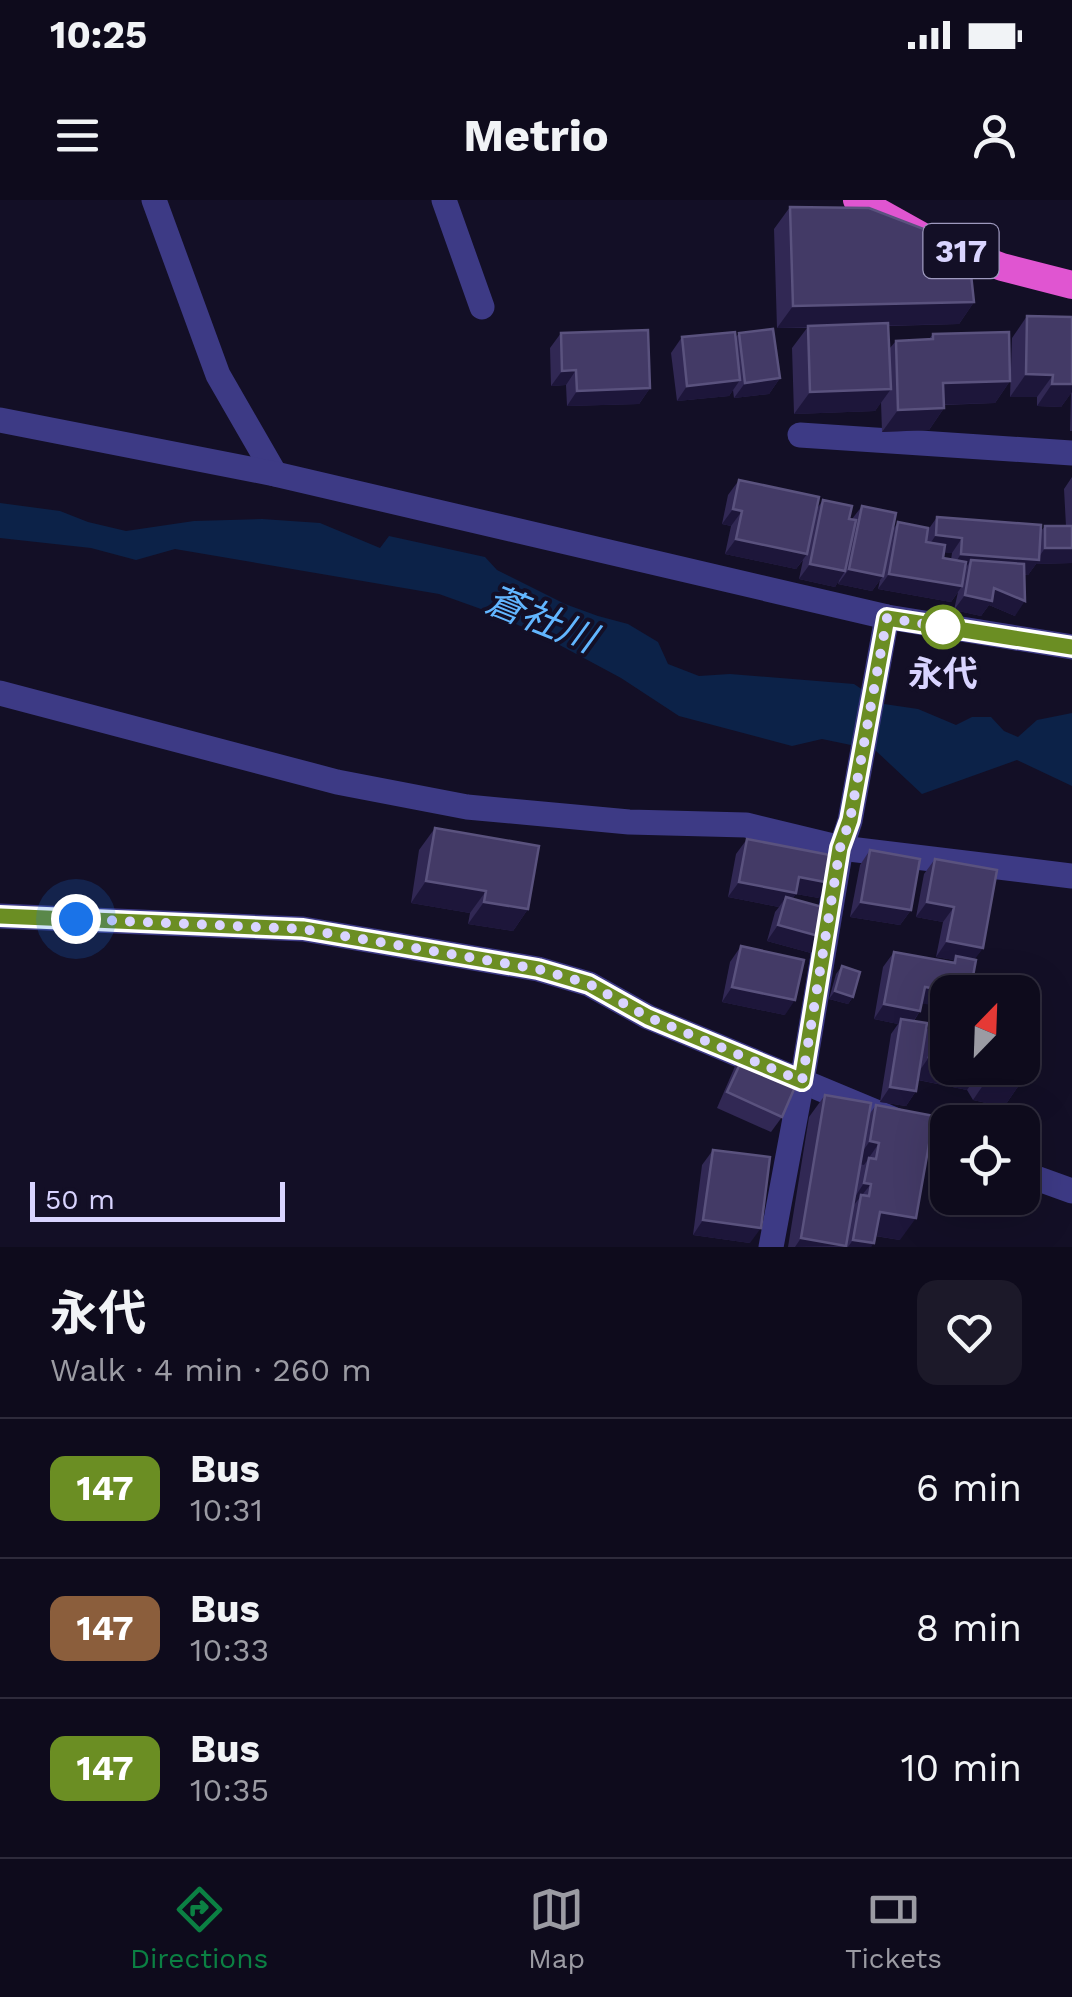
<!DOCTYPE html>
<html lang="en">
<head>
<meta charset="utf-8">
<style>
  :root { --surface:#0e0b1c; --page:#1c1929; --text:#f1f3f6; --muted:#9b9ba3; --line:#2e2b3b; --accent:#0b8043 }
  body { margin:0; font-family:"Work Sans","Noto Sans JP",sans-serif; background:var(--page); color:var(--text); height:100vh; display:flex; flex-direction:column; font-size:38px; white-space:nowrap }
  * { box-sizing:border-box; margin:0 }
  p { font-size:32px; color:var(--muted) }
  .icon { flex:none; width:55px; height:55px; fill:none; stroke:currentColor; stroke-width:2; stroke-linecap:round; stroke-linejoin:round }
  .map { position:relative; height:1047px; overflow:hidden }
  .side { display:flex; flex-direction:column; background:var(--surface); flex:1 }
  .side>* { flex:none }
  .badge { padding:0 20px; border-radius:15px; font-size:35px; line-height:65px }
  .needle { width:65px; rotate:23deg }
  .fabs { position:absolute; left:930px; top:775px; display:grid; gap:20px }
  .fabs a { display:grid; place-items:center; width:110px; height:110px; border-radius:20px; background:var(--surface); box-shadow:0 10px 40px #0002,0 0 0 2px var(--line); font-size:50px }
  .scale { position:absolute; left:30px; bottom:25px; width:255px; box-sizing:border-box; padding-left:10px; border:5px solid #d9d4ff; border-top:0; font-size:28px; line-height:35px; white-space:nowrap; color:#d9d4ff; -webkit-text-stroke:8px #130f26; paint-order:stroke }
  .you { position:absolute; width:50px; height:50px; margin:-25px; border:8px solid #fff; border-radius:50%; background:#1a73e8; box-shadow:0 0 0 15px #1a73e833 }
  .map>.badge { position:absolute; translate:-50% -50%; box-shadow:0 0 0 5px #fff }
  .round { display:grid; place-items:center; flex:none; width:105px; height:105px; border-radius:20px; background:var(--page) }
  .head { display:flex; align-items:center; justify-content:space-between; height:170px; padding:0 50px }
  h1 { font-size:48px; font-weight:700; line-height:75px }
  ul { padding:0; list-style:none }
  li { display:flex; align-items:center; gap:30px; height:140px; padding:0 50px; border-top:2px solid var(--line) }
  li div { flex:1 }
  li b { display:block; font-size:38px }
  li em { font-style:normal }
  li .badge { min-width:110px; font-weight:700; text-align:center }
  .status { display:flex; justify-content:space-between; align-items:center; height:70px; padding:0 50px; background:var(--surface); direction:ltr }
  .status svg { height:28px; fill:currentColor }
  header { display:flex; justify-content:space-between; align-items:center; height:130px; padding:0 50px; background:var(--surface); font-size:45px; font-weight:700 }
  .menu { display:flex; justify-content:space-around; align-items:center; height:140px; border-top:2px solid var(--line); background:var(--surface); font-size:28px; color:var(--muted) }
  .menu a { display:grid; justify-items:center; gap:5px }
  .menu .selected { color:var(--accent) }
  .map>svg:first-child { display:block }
  .water { fill:#0c2248 }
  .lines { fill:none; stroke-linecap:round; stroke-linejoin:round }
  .minor { stroke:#3d3a85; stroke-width:25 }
  .trunk { stroke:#e055d1; stroke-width:28 }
  .wall { fill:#312854; fill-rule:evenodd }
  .shaded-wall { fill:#1d163a }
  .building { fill:#433a66; stroke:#5a527e; stroke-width:2.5 }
  .line-casing { stroke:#fff; stroke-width:22 }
  .line { stroke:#6b8e23; stroke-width:15 }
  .walk { stroke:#d9d4ff; stroke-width:10; stroke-dasharray:0 18 }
  .stop-dot { fill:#fff; stroke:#6b8e23; stroke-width:5 }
  .labels { text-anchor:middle; stroke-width:8; stroke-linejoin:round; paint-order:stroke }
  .shield { fill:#130f26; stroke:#9e99be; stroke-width:2.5 }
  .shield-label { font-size:32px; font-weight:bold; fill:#d9d4ff }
  .stop-label { font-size:35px; font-weight:bold; fill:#d9d4ff; stroke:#130f26 }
  .water-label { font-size:38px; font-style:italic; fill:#62b6ff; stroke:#130f26 }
</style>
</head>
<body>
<div class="status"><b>10:25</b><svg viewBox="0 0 49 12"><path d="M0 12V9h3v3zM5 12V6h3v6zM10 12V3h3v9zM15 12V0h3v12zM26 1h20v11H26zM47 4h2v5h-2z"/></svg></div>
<header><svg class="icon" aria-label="menu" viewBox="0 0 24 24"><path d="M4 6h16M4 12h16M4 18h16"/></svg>Metrio<svg class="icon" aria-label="person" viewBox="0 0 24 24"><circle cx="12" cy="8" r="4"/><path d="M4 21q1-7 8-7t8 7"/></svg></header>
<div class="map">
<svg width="1072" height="1047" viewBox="0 0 1072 1047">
  <rect width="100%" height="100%" fill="#130f26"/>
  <polygon class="water" points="0,303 60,311 88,322 126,331 194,321 262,319 320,323 380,348 389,336 485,357 497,370 565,404 598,416 628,424 658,442 668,464 699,476 730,474 854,484 884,504 918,509 956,525 972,517 991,517 1004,531 1018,537 1037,520 1072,513 1072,586 1017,560 922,594 875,550 822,539 792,546 679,516 621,478 554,442 495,414 439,394 175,349 136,360 91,348 0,338"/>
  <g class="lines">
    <g class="minor">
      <polyline points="154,0 218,175 275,274"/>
      <polyline points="444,0 482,107"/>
      <polyline points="0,220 275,274 887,417 1072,447"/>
      <polyline points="800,235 1072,253"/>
      <polyline points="0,493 337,582 467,607 629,622 746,625 841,648 1072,676"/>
      <polyline points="0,716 303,729 538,769 589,784 648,817 948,942"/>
      <polyline points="1022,973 1072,991"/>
      <polyline points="771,1047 802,881 841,648 850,621 887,417"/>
    </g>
    <polyline class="trunk" points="857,0 925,38 1002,67 1072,85"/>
  </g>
  <g class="wall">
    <polygon points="790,7 956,66 974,102 959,124 889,126 889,149 896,141 929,139 933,134 1010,181 995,203 944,205 944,208 929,230 882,232 881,202 875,211 794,214 792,148 807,128 777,128 774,29"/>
    <polygon points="1027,116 1072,117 1072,231 1070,231 1071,193 1061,207 1037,206 1037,197 1010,197 1012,138"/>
    <polygon points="561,133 650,188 639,204 567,206 566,185 551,186 550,148"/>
    <polygon points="739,133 780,178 769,194 734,198 733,190 729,196 677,201 671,153 682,137 735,138"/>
    <path d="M1072 277V363L1036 364 1028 375H1024L1015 416 989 405 981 416 954 410 958 392 951 402 878 389 880 380 872 391 838 384 839 380 835 387 799 379 803 360 796 369 725 354 731 326 722 324 728 295 739 280 816 310 823 300 849 319H852L862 306 892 331 898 322 928 330 937 317 1041 331 1045 326H1066L1064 289ZM944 352 952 353 951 360 943 358Z"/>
    <polygon points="435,628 528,709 513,731 468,724 470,713 411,703 419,650"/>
    <polygon points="747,639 819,698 796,694 792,699 811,753 767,741 775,712 779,707 728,697 736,654"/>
    <polygon points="870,650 911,710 900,725 850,717 860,665"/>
    <polygon points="935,659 997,670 983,748 974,759 976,760 970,792 948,792 948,808 922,803 920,811 914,821 927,823 926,831 937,815 948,817 948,868 1022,868 1022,792 998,792 1001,787 1037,795 1019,885 1004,907 973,900 967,890 918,880 916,891 906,906 880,902 891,834 898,824 874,819 883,767 894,752 952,762 954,760 936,757 943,722 916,717 924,674"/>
    <polygon points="741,746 785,815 722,802 730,762"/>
    <polygon points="842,766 853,797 848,804 829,799 836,774"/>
    <polygon points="747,849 782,917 771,932 717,908 736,864"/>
    <polygon points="825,895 868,916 876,905 900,1040 875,1036 871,1047 788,1047 809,917"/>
    <polygon points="713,950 750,1043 693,1035 702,965"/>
  </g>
  <g class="shaded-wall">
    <polygon points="974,102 959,124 777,128 793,106"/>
    <polygon points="576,170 566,185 551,186 562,171"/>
    <polygon points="1026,174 1053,175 1037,197 1010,197"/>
    <polygon points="780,178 769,194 734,198 745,183"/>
    <polygon points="1072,178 1072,192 1061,207 1037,206 1052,184"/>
    <polygon points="740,180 729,196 677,201 687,186"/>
    <polygon points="1010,181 995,203 928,205 943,183"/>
    <polygon points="650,188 639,204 567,206 577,191"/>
    <polygon points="891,189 875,211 794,214 810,192"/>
    <polygon points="944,208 929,230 882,232 898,210"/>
    <polygon points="733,309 742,311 731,326 722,324"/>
    <polygon points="936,335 962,338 952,353 925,351"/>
    <polygon points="736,339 807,354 796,369 725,354"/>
    <polygon points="1045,348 1072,348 1072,363 1036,364 1028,375 970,370 971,360 964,370 951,369 961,354 1037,360"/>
    <polygon points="810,364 845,371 835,387 799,379"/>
    <polygon points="849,369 883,376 872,391 838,384"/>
    <polygon points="889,374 962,386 951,402 878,389"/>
    <polygon points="994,388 1025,401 1015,416 989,405 981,416 954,410 965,395"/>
    <polygon points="799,677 830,683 819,698 796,694 785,708 786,697 779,707 728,697 739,682"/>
    <polygon points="426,681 486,691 470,713 411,703"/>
    <polygon points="484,702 528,709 513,731 468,724"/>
    <polygon points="861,702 911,710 900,725 850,717"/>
    <polygon points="927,702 954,707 943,722 916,717"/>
    <polygon points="778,725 822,737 811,753 767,741"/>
    <polygon points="947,741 983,748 972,763 956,756 954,760 936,757"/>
    <polygon points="732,787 795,800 785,815 722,802"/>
    <polygon points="925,787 956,792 948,792 948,808 914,802"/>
    <polygon points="835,791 853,797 848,804 829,799"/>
    <polygon points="884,804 920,811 910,826 901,819 898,824 874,819"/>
    <polygon points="929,857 948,861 948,868 982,868 967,890 914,879"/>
    <polygon points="988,878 1019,885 1004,907 973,900"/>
    <polygon points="890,887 916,891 906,906 880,902"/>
    <polygon points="870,941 879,943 864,965 854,963"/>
    <polygon points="864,983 871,984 853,1006 849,1006"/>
    <polygon points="880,1012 916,1018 900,1040 864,1034"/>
    <polygon points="703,1020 761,1028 750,1043 693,1035"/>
    <polygon points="801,1038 846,1046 795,1047"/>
    <polygon points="853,1040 874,1043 871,1047 848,1047"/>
  </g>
  <g class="building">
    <polygon points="790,7 869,8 955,41 956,66 970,65 974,102 793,106"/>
    <polygon points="1027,116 1072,117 1072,184 1052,184 1053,175 1026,174"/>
    <polygon points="888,123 891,189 810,192 808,126"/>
    <polygon points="773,129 780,178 745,183 739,133"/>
    <polygon points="648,130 650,188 577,191 576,170 562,171 561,133"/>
    <polygon points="735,132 740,180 687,186 682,137"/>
    <polygon points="1009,132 1010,181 943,183 944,208 898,210 896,141 933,139 933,134"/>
    <polygon points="739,280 819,297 807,354 736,339 742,311 733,309"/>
    <polygon points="823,300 852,306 849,319 856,320 845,371 810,364"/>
    <polygon points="862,306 896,313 883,376 849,369"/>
    <polygon points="937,317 1041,325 1039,360 961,354 962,338 936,335"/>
    <polygon points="898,322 928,328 926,342 945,345 943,358 966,362 962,386 889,374"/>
    <rect x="1045" y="326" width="27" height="22"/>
    <polygon points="971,360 1024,364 1025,401 994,388 992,401 965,395"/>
    <polygon points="435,628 539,646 528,709 484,702 486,691 426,681"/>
    <polygon points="747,639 835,656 830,683 799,677 796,693 739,682"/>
    <polygon points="870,650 920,659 911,710 861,702"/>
    <polygon points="935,659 997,670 983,748 947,741 954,707 927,702"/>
    <polygon points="786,697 830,709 822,737 778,725"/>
    <polygon points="741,746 804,760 795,800 732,787"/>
    <polygon points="894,752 955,763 956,756 976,760 970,792 956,792 925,787 920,811 884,804"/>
    <polygon points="842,766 860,772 853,797 835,791"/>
    <polygon points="1001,787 1037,795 1019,885 988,878 981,868 1022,868 1022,792 1000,792"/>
    <polygon points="937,815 948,817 948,861 929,857"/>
    <polygon points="901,819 927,823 916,891 890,887"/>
    <polygon points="747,849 801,873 782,917 727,892"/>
    <polygon points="825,895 871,903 846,1046 801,1038"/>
    <polygon points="876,905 934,916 916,1018 880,1012 874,1043 853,1040 861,995 869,996 871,984 864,983 869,958 876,959 879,943 870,941"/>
    <polygon points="713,950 770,957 761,1028 703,1020"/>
  </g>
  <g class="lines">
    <g class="line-casing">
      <polyline id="line" points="0,716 303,729 538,769 589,784 648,817 802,881 840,648 850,620 887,418 1072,447"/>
    </g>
    <use href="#line" class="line"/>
    <polyline class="walk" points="76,719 303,729 538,769 589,784 648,817 802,881 840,648 850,620 887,418 961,430 943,427"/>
  </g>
  <circle class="stop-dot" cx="943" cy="427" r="20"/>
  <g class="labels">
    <rect class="shield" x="923.5" y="24" width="75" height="54" rx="8"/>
    <g class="shield-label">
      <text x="961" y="62">317</text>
    </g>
    <g class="stop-label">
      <text x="943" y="486">永代</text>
    </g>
    <g class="water-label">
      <text transform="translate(541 419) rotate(22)" y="13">蒼社川</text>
    </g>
  </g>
</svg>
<div class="fabs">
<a><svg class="needle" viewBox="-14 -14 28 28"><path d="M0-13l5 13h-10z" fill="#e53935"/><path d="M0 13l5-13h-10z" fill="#9b9ba3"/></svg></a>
<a><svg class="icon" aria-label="locate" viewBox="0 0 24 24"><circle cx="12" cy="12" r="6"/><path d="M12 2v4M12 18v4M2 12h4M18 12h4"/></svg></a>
</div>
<div class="scale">50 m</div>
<div class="you" style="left:76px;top:719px"></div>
</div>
<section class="side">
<div class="head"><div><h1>永代</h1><p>Walk · 4 min · 260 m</p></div><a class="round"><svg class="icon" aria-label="heart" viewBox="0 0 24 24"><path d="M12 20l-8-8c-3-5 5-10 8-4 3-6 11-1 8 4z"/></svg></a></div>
<ul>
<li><span class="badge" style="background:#6b8e23;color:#fff">147</span><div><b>Bus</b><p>10:31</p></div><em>6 min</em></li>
<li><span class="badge" style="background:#8b5e3c;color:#fff">147</span><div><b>Bus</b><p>10:33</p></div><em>8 min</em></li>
<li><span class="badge" style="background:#6b8e23;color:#fff">147</span><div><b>Bus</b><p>10:35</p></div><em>10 min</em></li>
</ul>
</section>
<nav class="menu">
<a class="selected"><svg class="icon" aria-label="directions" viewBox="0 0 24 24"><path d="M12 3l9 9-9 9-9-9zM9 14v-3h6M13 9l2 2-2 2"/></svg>Directions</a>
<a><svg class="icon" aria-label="map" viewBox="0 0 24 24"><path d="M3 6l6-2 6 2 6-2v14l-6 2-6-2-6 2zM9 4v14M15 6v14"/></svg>Map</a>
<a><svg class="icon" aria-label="tickets" viewBox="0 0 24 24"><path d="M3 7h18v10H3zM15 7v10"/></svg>Tickets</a>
</nav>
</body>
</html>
